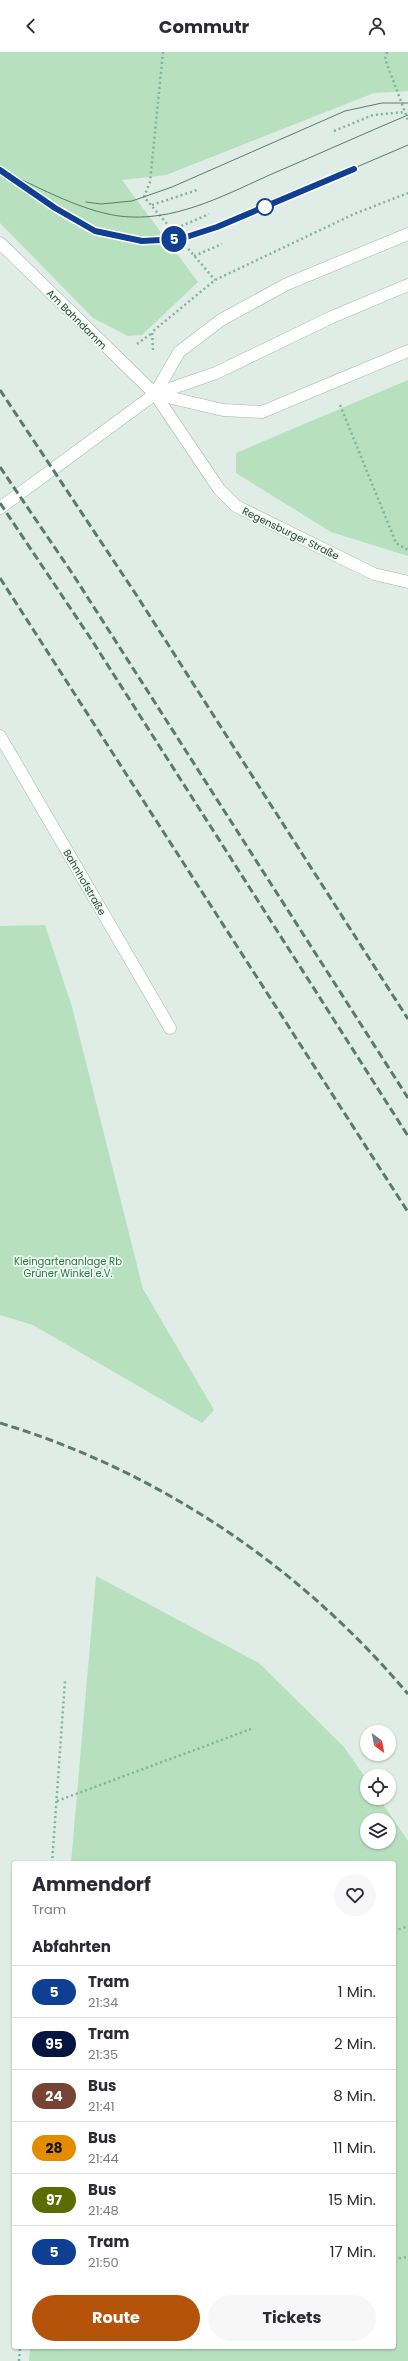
<!DOCTYPE html>
<html lang="de">
<head>
<meta charset="utf-8">
<style>
  :root { --surface:#fff; --page:#f7f7f7; --text:#2b2b33; --muted:#7c7c81; --line:#e1e1e2; --accent:#b45309 }
  body { margin:0; font-family:Poppins,sans-serif; background:var(--page); color:var(--text); height:100vh; display:flex; flex-direction:column; font-size:15px; white-space:nowrap }
  * { box-sizing:border-box; margin:0 }
  p { font-size:13px; color:var(--muted) }
  .icon { flex:none; width:22px; height:22px; fill:none; stroke:currentColor; stroke-width:2; stroke-linecap:round; stroke-linejoin:round }
  .map { position:relative; flex:1; overflow:hidden }
  .panel { position:absolute; left:12px; top:1809px; width:384px; height:488px; display:flex; flex-direction:column; background:var(--surface); border-radius:4px; box-shadow:0 1px 3px #0004 }
  .panel>* { flex:none }
  .badge { padding:0 8px; border-radius:13px; font-size:14px; line-height:26px }
  .needle { width:26px; rotate:148deg }
  .buttons { position:absolute; left:360px; top:1673px; display:grid; gap:8px }
  .buttons a { display:grid; place-items:center; width:36px; height:36px; border-radius:50%; background:var(--surface); box-shadow:0 1px 3px #0004; font-size:20px }
  .map>.badge { position:absolute; translate:-50% -50%; box-shadow:0 0 0 2px #fff }
  h2 { padding:0 20px; font-size:15px; line-height:36px }
  .round { display:grid; place-items:center; flex:none; width:42px; height:42px; border-radius:21px; background:var(--page) }
  .head { display:flex; align-items:center; justify-content:space-between; height:68px; padding:0 20px }
  h1 { font-size:19px; font-weight:700; line-height:30px }
  .action { display:flex; gap:8px; margin-top:auto; padding:8px 20px }
  .action a { flex:1; height:46px; border-radius:24px; background:var(--accent); color:#fff; font-size:16px; font-weight:700; line-height:46px; text-align:center }
  .action a+a { background:var(--page); color:var(--text) }
  ul { padding:0; list-style:none }
  li { display:flex; align-items:center; gap:12px; height:52px; padding:0 20px; border-top:1px solid var(--line) }
  li div { flex:1 }
  li b { display:block; font-size:15px }
  li em { font-style:normal }
  li .badge { min-width:44px; font-weight:700; text-align:center }
  header { display:flex; justify-content:space-between; align-items:center; height:52px; padding:0 20px; background:var(--surface); font-size:18px; font-weight:700 }
  .map>svg:first-child { display:block }
  .green { fill:#b7e0be; fill-rule:evenodd }
  .lines { fill:none; stroke-linecap:round; stroke-linejoin:round }
  .lane-casing { stroke:#a2b5ad; stroke-width:13 }
  .street-casing { stroke:#a2b5ad; stroke-width:13 }
  .secondary-casing { stroke:#9dbaad; stroke-width:13 }
  .path { stroke:#7db49e; stroke-width:2.5; stroke-dasharray:2 3; stroke-linecap:butt }
  .lane { stroke:#fff; stroke-width:12 }
  .street { stroke:#fff; stroke-width:12 }
  .secondary { stroke:#fff; stroke-width:12 }
  .tram { stroke:#597b6f; stroke-width:1 }
  .rail { stroke:#597b6f; stroke-width:3; stroke-dasharray:8 4; stroke-linecap:butt }
  .line-casing { stroke:#fff; stroke-width:9 }
  .line { stroke:#0f3f93; stroke-width:6 }
  .stop-dot { fill:#fff; stroke:#0f3f93; stroke-width:2 }
  .labels { text-anchor:middle; stroke-width:3.5; stroke-linejoin:round; paint-order:stroke }
  .street-label { font-size:10px; fill:#1f3f34; stroke:#f1f9f4 }
  .park-label { font-size:10px; fill:#257a3e; stroke:#f1f9f4 }
</style>
</head>
<body>
<header><svg class="icon" aria-label="back" viewBox="0 0 24 24"><path d="M15 5l-7 7 7 7"/></svg>Commutr<svg class="icon" aria-label="person" viewBox="0 0 24 24"><circle cx="12" cy="8" r="4"/><path d="M4 21q1-7 8-7t8 7"/></svg></header>
<div class="map">
<svg width="408" height="2309" viewBox="0 0 408 2309">
  <rect width="100%" height="100%" fill="#e0ede6"/>
  <g class="green">
    <polygon points="0,0 408,0 408,39 374,41 166,123 122,128 198,230 142,283 128,284 93,266 0,171"/>
    <polygon points="408,328 408,504 331,480 236,421 236,401"/>
    <polygon points="45,873 72,955 143,1237 214,1358 202,1371 33,1273 0,1263 0,874"/>
    <path d="M96 1524 259 1611 344 1695 367 1728V1746H379L408 1789V2309H29L30 2295H394V1811H71ZM367 1768H389V1790H367Z"/>
  </g>
  <g class="lines">
    <g class="lane-casing">
      <polyline id="lane" points="155,342 223,358 262,360 408,299"/>
    </g>
    <g class="street-casing">
      <g id="street">
        <polyline points="0,191 155,342 219,437 236,454 374,522 408,530"/>
        <polyline points="0,684 170,976"/>
      </g>
    </g>
    <g class="secondary-casing">
      <g id="secondary">
        <polyline points="155,342 179,300 221,268 287,232 408,182"/>
        <polyline points="0,456 155,342 216,321 332,265 408,233"/>
      </g>
    </g>
    <g class="path">
      <polyline points="163,0 150,130 144,145 215,228"/>
      <polyline points="387,0 385,7 408,68"/>
      <polyline points="334,79 373,63 405,60"/>
      <polyline points="152,153 197,138"/>
      <polyline points="172,178 209,162"/>
      <polyline points="194,204 222,192"/>
      <polyline points="137,292 152,281"/>
      <polyline points="153,298 152,280 215,228 354,162 408,141"/>
      <polyline points="340,353 396,491 408,498"/>
      <polyline points="57,1749 251,1677"/>
      <polyline points="52,1811 65,1629"/>
      <polyline points="394,1879 408,1874"/>
      <polyline points="394,2207 408,2205"/>
      <polyline points="19,2309 20,2295"/>
    </g>
    <use href="#lane" class="lane"/>
    <use href="#street" class="street"/>
    <use href="#secondary" class="secondary"/>
    <g class="tram">
      <polyline points="0,118 55,156 95,179 142,189 180,187 217,175 408,93"/>
      <path d="M22 128C54 143 95 164 131 165 182 167 229 141 274 121 319 102 363 82 408 63"/>
      <polyline points="86,150 101,152 132,149 172,135 345,59 382,51 408,51"/>
    </g>
    <g class="rail">
      <polyline points="0,338 137,544 408,967"/>
      <polyline points="0,415 72,521 408,1046"/>
      <polyline points="0,451 91,587 408,1084"/>
      <polyline points="0,526 408,1160"/>
      <path d="M0 1371C159 1419 301 1515 408 1642"/>
    </g>
  </g>
  <g class="lines">
    <g class="line-casing">
      <polyline id="line" points="0,118 55,156 95,179 142,189 180,187 217,175 354,117"/>
    </g>
    <use href="#line" class="line"/>
  </g>
  <circle class="stop-dot" cx="265" cy="155" r="8"/>
  <g class="labels">
    <g class="street-label">
      <text transform="translate(77 267) rotate(45)" y="4">Am Bahndamm</text>
      <text transform="translate(291 481) rotate(26)" y="4">Regensburger Straße</text>
      <text transform="translate(85 830) rotate(60)" y="4">Bahnhofstraße</text>
    </g>
    <g class="park-label">
      <text x="68" y="1213">Kleingartenanlage Rb<tspan x="68" dy="12">Grüner Winkel e.V.</tspan></text>
    </g>
  </g>
</svg>
<div class="buttons">
<a><svg class="needle" viewBox="-14 -14 28 28"><path d="M0-13l5 13h-10z" fill="#e53935"/><path d="M0 13l5-13h-10z" fill="#7c7c81"/></svg></a>
<a><svg class="icon" aria-label="locate" viewBox="0 0 24 24"><circle cx="12" cy="12" r="6"/><path d="M12 2v4M12 18v4M2 12h4M18 12h4"/></svg></a>
<a><svg class="icon" aria-label="layers" viewBox="0 0 24 24"><path d="M12 4l9 5-9 5-9-5zM3 14l9 5 9-5"/></svg></a>
</div>
<b class="badge" style="left:174px;top:187px;background:#0f3f93;color:#fff">5</b>
<section class="panel">
<div class="head"><div><h1>Ammendorf</h1><p>Tram</p></div><a class="round"><svg class="icon" aria-label="heart" viewBox="0 0 24 24"><path d="M12 20l-8-8c-3-5 5-10 8-4 3-6 11-1 8 4z"/></svg></a></div>
<h2>Abfahrten</h2>
<ul>
<li><span class="badge" style="background:#0f3f93;color:#fff">5</span><div><b>Tram</b><p>21:34</p></div><em>1 Min.</em></li>
<li><span class="badge" style="background:#051541;color:#fff">95</span><div><b>Tram</b><p>21:35</p></div><em>2 Min.</em></li>
<li><span class="badge" style="background:#774332;color:#fff">24</span><div><b>Bus</b><p>21:41</p></div><em>8 Min.</em></li>
<li><span class="badge" style="background:#e28d00;color:#111">28</span><div><b>Bus</b><p>21:44</p></div><em>11 Min.</em></li>
<li><span class="badge" style="background:#5a6c02;color:#fff">97</span><div><b>Bus</b><p>21:48</p></div><em>15 Min.</em></li>
<li><span class="badge" style="background:#0f3f93;color:#fff">5</span><div><b>Tram</b><p>21:50</p></div><em>17 Min.</em></li>
</ul>
<div class="action"><a>Route</a><a>Tickets</a></div>
</section>
</div>
</body>
</html>
